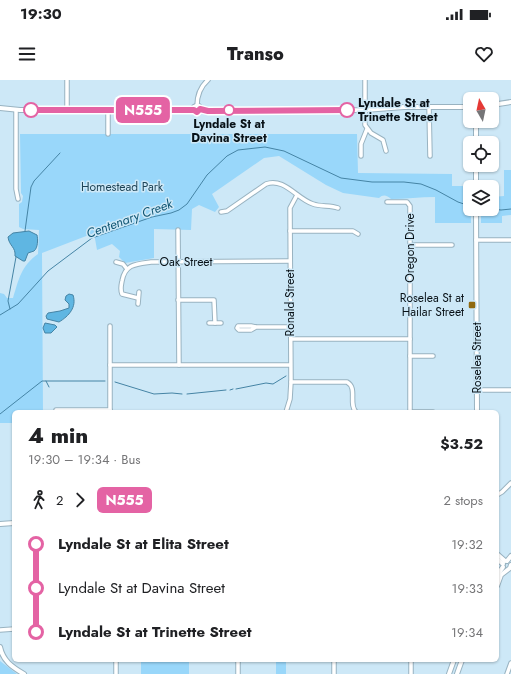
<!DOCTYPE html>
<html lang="en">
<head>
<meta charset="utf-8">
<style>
  :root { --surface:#fff; --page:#f2f2f2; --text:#202124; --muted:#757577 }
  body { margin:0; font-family:Jost,sans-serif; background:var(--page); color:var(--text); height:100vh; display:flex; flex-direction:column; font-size:15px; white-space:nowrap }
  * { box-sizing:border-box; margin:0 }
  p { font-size:13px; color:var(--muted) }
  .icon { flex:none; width:22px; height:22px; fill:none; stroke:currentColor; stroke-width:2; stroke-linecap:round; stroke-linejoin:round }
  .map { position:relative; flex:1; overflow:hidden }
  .drawer { position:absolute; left:12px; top:330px; width:487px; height:252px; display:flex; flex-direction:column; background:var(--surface); border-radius:6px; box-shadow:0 1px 3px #0004 }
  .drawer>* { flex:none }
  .badge { padding:0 8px; border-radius:6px; font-size:14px; line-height:26px }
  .needle { width:26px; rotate:351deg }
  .buttons { position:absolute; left:463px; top:12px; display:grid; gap:8px }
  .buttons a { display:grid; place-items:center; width:36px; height:36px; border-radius:6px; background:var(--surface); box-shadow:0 1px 3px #0004; font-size:20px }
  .map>.badge { position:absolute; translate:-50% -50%; box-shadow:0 0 0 2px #fff }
  .legs { display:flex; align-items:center; gap:6px; height:44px; padding:0 16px; font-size:13px }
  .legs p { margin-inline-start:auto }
  .summary { display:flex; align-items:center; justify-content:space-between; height:68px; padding:0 16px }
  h1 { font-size:22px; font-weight:800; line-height:30px }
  ul { padding:0 16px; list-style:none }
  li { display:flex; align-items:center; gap:14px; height:44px; font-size:15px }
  li i { display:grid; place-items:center; width:6px; height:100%; margin:0 5px; background:currentColor }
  li i::after { content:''; width:10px; height:10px; margin:-5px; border:3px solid; border-radius:50%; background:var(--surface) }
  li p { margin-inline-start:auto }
  li:first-child i { background:linear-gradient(#0000 50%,currentColor 0) }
  li:last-child i { background:linear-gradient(currentColor 50%,#0000 0) }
  .status { display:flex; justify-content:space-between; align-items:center; height:28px; padding:0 20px; background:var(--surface); direction:ltr }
  .status svg { height:11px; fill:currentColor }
  header { display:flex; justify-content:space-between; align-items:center; height:52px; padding:0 16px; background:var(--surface); font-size:18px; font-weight:800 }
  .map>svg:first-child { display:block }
  .green { fill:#99d7fa }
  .water { fill:#5fb6e2; stroke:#4584a5 }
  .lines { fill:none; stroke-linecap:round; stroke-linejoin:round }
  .stream { stroke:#4584a5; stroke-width:1 }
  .minor-casing { stroke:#99b3c1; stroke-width:5.5 }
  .tertiary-casing { stroke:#99b3c1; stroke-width:6 }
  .minor { stroke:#fff; stroke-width:3.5 }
  .tertiary { stroke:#fff; stroke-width:4 }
  .line-1-casing { stroke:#fff; stroke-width:9 }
  .line-1 { stroke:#e463a4; stroke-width:6 }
  .stop-1-dot { fill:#fff; stroke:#e463a4; stroke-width:2 }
  .poi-dot { fill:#90690f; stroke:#cde8f7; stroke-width:1.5 }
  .labels { text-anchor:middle; stroke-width:3; stroke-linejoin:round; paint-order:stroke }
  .stop-label { font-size:12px; font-weight:bold; fill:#081117; stroke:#cde8f7; text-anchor:start }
  .park-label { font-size:12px; fill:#1e4457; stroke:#cde8f7 }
  .street-label { font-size:12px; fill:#081117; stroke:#cde8f7 }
  .poi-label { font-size:12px; fill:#081117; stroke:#cde8f7; text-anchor:end }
  .water-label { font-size:13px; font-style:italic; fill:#0f5573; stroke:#cde8f7 }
</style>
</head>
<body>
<div class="status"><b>19:30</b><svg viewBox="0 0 49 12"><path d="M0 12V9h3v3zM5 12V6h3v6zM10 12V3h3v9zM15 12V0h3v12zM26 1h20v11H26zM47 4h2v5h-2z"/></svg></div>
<header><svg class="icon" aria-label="menu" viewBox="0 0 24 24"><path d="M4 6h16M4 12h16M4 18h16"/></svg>Transo<svg class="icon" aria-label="heart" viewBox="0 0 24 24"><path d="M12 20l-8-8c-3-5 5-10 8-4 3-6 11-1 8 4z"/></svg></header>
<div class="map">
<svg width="511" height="594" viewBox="0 0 511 594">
  <rect width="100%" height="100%" fill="#cde8f7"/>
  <g class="green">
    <path d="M20 54H357L358 93 452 94V106H471V107H470L471 143H435V117C420 117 406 119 391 119 387 115 383 114 379 118L343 113 326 105 279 76 264 78 212 114 219 127 215 132 199 125 192 129 191 150 154 149V178L125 183 119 177 120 171 112 164 97 170 94 153 42 173 43 332H14V343H0V213L4 214 7 218H13C19 199 21 186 38 174L39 150 23 149 19 147V124L22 122 23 116 21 113Z"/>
    <polygon points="504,90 511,90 511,135 502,136 502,143 481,143 481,129 492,129 492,117 504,116"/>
    <rect x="141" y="580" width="48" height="14"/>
    <rect x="276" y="580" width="10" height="14"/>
    <polygon points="0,581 17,594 0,594"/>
  </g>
  <g class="water">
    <path d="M29 151 37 155C38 159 38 168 34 171 32 172 30 172 28 173L25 181H23L15 176C16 167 9 166 8 157L13 153Z"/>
    <path d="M69 214 73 215C77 227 69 236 59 242L47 239 46 236 48 233 60 231 69 228V224L65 220 66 216Z"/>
    <polygon points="45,243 55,245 57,247 51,253 45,253 43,248"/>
  </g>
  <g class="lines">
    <g class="stream">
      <polyline points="492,129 501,130 511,129"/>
      <polyline points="25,151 31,107 34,101 60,73"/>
      <polyline points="10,229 8,221 16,177"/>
      <polyline points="0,235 18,224 48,191 92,158 152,137 171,133 179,130 187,124 207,95 227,76 238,70 265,67 284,71 341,98 372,102 404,102 421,104 436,110 458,122 470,126"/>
      <polyline points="46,301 49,307"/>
      <polyline points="115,302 154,314 172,313 182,314"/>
      <polyline points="236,309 266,303 273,304 286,296"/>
      <polyline points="230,310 233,309"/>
      <polyline points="187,314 226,310"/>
      <polyline points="0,334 42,301 105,301"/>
    </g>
    <g class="minor-casing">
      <g id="minor">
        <polyline points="365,0 365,45 371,53 383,60 386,71"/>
        <path d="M197 26C197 15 200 7 208 0"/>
        <polyline points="429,27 430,76"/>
        <polyline points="16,30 16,109 18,119"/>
        <polyline points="67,30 67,0"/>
        <polyline points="108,30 108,54"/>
        <polyline points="361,76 361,64 367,49"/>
        <polyline points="387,122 407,122 410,126 410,332"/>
        <path d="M221 132 227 131 266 104C284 97 297 119 313 124 321 127 330 125 338 128"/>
        <polyline points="178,150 179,285"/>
        <polyline points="290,151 353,151 358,154"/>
        <polyline points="476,160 511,160"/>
        <polyline points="410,165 452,165"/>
        <polyline points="116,182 123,184 127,189"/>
        <path d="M138 218 122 214C120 209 121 206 122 201 125 184 136 184 151 182L290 181"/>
        <polyline points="178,220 214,220 215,243"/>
        <polyline points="410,220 433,220"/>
        <polyline points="138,224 139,212"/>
        <polyline points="209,243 221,243"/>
        <polyline points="110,246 110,332"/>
        <polyline points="256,247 251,250 239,250 237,248 238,246 251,246 256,247 291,247"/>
        <polyline points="291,259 410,259"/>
        <polyline points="410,276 433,276"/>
        <polyline points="110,285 290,285"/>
        <path d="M291 302H347C358 308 348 324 356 332"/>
        <polyline points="477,310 511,310"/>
        <polyline points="56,330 110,330"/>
        <polyline points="286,332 290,319 291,302 290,128 297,115"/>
        <polyline points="410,332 433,332"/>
        <polyline points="497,415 502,412 511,403"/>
        <polyline points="0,550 14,549"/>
        <polyline points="116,580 116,594"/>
        <polyline points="238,580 238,594"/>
        <polyline points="334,580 334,594"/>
        <polyline points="411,580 411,594"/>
        <polyline points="507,594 511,583"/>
      </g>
    </g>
    <g class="tertiary-casing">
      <g id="tertiary">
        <polyline points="492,25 511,22"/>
        <polyline points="0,28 20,30 193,30 197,32 200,29"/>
        <polyline points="200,29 208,31 365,30 404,27 470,27"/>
        <polyline points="193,30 194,27 196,26 199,26 200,29"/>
        <polyline points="476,41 476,63"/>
        <polyline points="476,85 476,107"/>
        <polyline points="476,129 477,332"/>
        <polyline points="0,444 14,443"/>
        <polyline points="497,474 505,481"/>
        <polyline points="497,479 503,484"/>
        <polyline points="507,481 511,476"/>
        <polyline points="497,495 503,487"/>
        <polyline points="497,506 501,495 510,488 511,485"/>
        <path d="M0 567C3 581 12 587 24 594"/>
        <polyline points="449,594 454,580"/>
        <polyline points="457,594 462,580"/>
      </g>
    </g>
    <use href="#minor" class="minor"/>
    <use href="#tertiary" class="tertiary"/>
  </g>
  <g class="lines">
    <g class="line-1-casing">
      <polyline id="line-1" points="31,30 194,30 197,32 200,29 208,31 347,30"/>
    </g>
    <use href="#line-1" class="line-1"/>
  </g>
  <g class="stop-1-dot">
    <circle cx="31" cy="30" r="7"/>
    <circle cx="229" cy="30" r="5"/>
    <circle cx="347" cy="30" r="7"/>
  </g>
  <rect class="poi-dot" x="468" y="221" width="8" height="8" rx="2"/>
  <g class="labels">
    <g class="stop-label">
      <text x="358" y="27">Lyndale St at<tspan x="358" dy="14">Trinette Street</tspan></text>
      <text x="229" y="48" text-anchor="middle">Lyndale St at<tspan x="229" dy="14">Davina Street</tspan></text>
    </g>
    <g class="park-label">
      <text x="122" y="111">Homestead Park</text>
    </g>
    <g class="street-label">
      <text transform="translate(410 168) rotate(-90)" y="4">Oregon Drive</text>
      <text x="186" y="186">Oak Street</text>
      <text transform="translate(290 223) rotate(-90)" y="4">Ronald Street</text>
      <text transform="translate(477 278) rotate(-90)" y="4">Roselea Street</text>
    </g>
    <g class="poi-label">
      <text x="464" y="222">Roselea St at<tspan x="464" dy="14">Hailar Street</tspan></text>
    </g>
    <g class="water-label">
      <text transform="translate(129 138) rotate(-20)" y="5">Centenary Creek</text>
    </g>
  </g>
</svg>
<div class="buttons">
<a><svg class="needle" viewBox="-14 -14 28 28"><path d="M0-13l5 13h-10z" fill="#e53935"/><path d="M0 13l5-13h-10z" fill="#757577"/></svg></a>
<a><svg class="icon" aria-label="locate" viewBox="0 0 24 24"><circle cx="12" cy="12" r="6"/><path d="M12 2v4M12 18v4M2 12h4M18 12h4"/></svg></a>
<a><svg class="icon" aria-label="layers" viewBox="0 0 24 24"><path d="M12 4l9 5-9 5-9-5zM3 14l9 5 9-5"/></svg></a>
</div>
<b class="badge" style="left:143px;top:30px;background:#e463a4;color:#fff">N555</b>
<section class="drawer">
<div class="summary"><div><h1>4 min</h1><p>19:30 – 19:34 · Bus</p></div><b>$3.52</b></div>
<div class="legs"><svg class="icon" aria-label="walk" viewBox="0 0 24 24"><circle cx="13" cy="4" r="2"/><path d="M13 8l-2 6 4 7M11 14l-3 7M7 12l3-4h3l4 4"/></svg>2<svg class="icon" aria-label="forward" viewBox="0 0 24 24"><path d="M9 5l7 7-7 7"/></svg><b class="badge" style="background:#e463a4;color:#fff">N555</b><p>2 stops</p></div>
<ul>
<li><i style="color:#e463a4"></i><b>Lyndale St at Elita Street</b><p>19:32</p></li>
<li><i style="color:#e463a4"></i><span>Lyndale St at Davina Street</span><p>19:33</p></li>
<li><i style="color:#e463a4"></i><b>Lyndale St at Trinette Street</b><p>19:34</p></li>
</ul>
</section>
</div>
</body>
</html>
